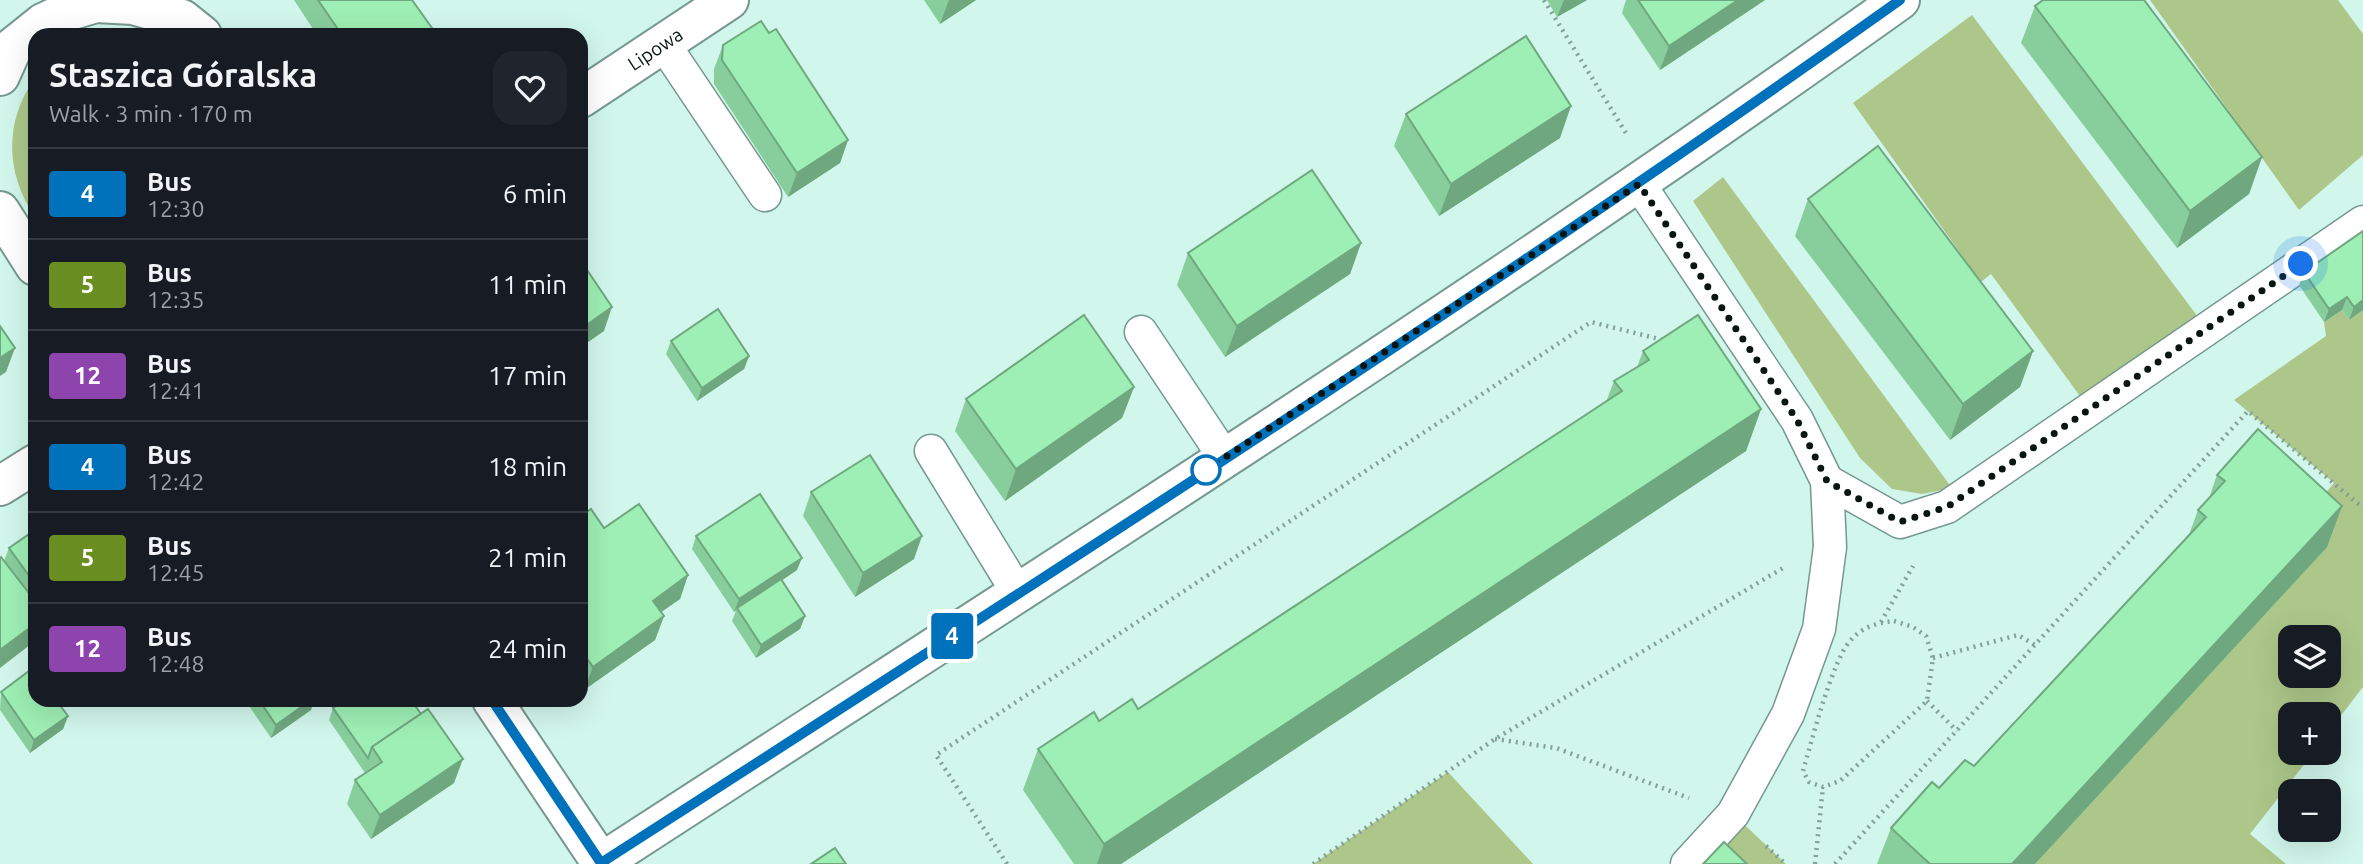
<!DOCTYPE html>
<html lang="en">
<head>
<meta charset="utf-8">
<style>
  :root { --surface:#171b24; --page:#20242c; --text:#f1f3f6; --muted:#9ea1a6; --line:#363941 }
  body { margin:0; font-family:Ubuntu,sans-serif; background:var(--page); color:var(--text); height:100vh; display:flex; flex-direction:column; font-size:26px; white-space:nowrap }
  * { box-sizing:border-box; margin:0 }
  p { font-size:23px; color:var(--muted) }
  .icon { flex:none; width:38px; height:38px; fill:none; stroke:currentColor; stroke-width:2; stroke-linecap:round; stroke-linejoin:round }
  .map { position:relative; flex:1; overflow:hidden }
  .details { position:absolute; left:28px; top:28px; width:560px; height:679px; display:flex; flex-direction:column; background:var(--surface); border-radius:21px; box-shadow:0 7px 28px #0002 }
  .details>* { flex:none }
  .badge { padding:0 14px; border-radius:5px; font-size:24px; line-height:46px }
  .fabs { position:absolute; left:2278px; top:625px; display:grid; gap:14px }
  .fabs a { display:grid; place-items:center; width:63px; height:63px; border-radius:14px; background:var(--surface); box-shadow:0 7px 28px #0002; font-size:35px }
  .you { position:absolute; width:35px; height:35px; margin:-18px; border:5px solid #fff; border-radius:50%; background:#1a73e8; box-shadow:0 0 0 10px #1a73e833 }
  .map>.badge { position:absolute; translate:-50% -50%; box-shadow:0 0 0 4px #fff }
  .round { display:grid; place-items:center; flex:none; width:74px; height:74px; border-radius:21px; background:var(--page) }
  .summary { display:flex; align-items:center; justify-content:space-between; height:119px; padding:0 21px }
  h1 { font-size:33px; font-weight:600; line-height:52px }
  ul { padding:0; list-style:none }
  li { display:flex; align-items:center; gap:21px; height:91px; padding:0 21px; border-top:2px solid var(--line) }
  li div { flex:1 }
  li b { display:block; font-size:26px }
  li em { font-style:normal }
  li .badge { min-width:77px; font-weight:700; text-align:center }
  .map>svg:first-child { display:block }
  .green { fill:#adc78a; fill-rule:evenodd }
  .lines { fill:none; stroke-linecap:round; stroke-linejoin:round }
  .service-casing { stroke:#75988f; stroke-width:35 }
  .minor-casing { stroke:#75988f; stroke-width:42 }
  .tertiary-casing { stroke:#75988f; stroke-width:42 }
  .path { stroke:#839f97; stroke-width:4.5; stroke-dasharray:2 5; stroke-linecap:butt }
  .service { stroke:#fff; stroke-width:32 }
  .minor { stroke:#fff; stroke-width:38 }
  .tertiary { stroke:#fff; stroke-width:38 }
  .wall { fill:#88ce9c }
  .shaded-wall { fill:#6fa77f }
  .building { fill:#9eefb5; stroke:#6fa77f; stroke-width:2 }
  .line-casing { stroke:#fff; stroke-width:16 }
  .line { stroke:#0072bc; stroke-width:10 }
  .walk { stroke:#081512; stroke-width:7; stroke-dasharray:0 12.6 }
  .stop-dot { fill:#fff; stroke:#0072bc; stroke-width:3.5 }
  .labels { text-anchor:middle; stroke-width:5; stroke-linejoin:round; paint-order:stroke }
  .street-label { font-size:19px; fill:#081512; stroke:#fff }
</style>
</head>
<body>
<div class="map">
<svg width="2363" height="864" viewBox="0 0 2363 864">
  <rect width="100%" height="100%" fill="#d1f6ec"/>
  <g class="green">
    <polygon points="2150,0 2338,0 2363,34 2363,155 2299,210"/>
    <polygon points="1972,15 2201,321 2085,403 1991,274 1981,282 1853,103"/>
    <path d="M35 78V217C5 173 4 121 35 78Z"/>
    <polygon points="1723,177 1952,488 1922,494 1892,489 1860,458 1693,201"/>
    <path d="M2342 310 2349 320 2363 310V687L2329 731V714H2291V752L2313 753 2250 834 2286 864H2035L2326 547 2300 523 2334 483 2234 400 2326 336 2324 322ZM2291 637H2329V676H2291Z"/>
    <polygon points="1448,772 1533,864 1313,864"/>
    <polygon points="1733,814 1786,864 1699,864"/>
  </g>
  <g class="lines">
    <g class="service-casing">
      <g id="service">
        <polyline points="663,43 765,195"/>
        <polyline points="1639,184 1797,420 1827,481 1830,547 1819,629 1788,714 1733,814 1687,864"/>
        <polyline points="1141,332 1225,458"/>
        <polyline points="931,451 1018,593"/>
        <polyline points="1827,481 1900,522 1947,507 2363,222"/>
      </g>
    </g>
    <g class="minor-casing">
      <g id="minor">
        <path id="s1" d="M581 98 729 0"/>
        <polyline points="0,486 35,464"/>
        <path d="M599 864C1036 580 1477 302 1900 0"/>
      </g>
    </g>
    <g class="tertiary-casing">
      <g id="tertiary">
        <polyline points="0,76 13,47 43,23 66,12 96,3 133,5 182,19 202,35"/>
        <polyline points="0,211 35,266"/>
        <polyline points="492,700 602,864"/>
      </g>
    </g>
    <g class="path">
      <polyline points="1544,0 1626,133"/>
      <path d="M1894 621 1913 627 1926 636 1933 658 1927 701 1840 781 1823 787 1809 782 1803 771C1811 743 1833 659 1850 641 1862 627 1876 623 1894 621Z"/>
      <polyline points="1881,622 1913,566"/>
      <polyline points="1933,658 2018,635 2035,645"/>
      <polyline points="1927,701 1957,731"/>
      <polyline points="1495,739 1556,748 1689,798"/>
      <polyline points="1766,846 1786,864"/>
      <polyline points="1007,864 936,755 1591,322 1663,340"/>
      <polyline points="1313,864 1495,739 1783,568"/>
      <polyline points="1815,864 1823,787"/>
      <polyline points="1835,864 2248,411 2363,508"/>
    </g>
    <use href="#service" class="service"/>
    <use href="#minor" class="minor"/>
    <use href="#tertiary" class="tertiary"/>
  </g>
  <g class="wall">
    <polygon points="294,0 412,0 437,35 317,35"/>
    <polygon points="924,0 976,0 940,24"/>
    <polygon points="1547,0 1587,0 1557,17"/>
    <polygon points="1626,0 1765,0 1660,70 1622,13"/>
    <polygon points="2035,6 2262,157 2249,194 2177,248 2021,43"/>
    <polygon points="723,45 848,140 840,163 788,197 714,84 714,69"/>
    <polygon points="1406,114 1560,138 1439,216 1394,146"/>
    <polygon points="1808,199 2033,351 2020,387 1950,440 1795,236"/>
    <polygon points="2363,231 2363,310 2349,320 2342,310 2324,322 2299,285 2304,272"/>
    <polygon points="1361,243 1350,274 1225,357 1177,285 1188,253"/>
    <polygon points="671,341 749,356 744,369 697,401 666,354"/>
    <polygon points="1643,351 1761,409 1746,451 1121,864 1074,864 1023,790 1038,749 1099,721 1138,709 1606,402 1614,381 1637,367"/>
    <polygon points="1134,387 1122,418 1005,501 955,431 966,399"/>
    <polygon points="2217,475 2342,506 2327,547 2035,864 1877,864 1891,828 1939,788 1974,766 2189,535 2198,510 2209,498"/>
    <polygon points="811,492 914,559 855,597 803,516"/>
    <polygon points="581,516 688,575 680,599 661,612 664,616 655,640 584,690 581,686"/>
    <polygon points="35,530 35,641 4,561 9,548"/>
    <polygon points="696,536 797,570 782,580 805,616 800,629 756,658 732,621 736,611 734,612 692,549"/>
    <polygon points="1,692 68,716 63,729 30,753 0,710"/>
    <polygon points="245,700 314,700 311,710 271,738"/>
    <polygon points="333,708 454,783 371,839 347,804 355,780 365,773 329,720"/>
  </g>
  <g class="shaded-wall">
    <polygon points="949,0 976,0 940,24"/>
    <polygon points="1564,0 1587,0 1557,17"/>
    <polygon points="1738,0 1765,0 1660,70 1669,46"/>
    <polygon points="1571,106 1560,138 1439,216 1451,184"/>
    <polygon points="848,140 840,163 788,197 797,173"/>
    <polygon points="2262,157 2249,194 2177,248 2190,211"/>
    <polygon points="1361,243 1350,274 1225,357 1237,326"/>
    <polygon points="2347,297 2342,310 2324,322 2329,309"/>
    <polygon points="2363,300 2363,310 2349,320 2354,307"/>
    <polygon points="612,307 604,331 581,347 581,329"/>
    <polygon points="15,348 6,372 0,376 0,358"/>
    <polygon points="2033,351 2020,387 1950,440 1963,404"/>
    <polygon points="749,356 744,369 697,401 702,388"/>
    <polygon points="1134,387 1122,418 1005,501 1016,469"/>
    <polygon points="1761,409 1746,451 1121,864 1097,864 1104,844"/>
    <polygon points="2342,506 2327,547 2035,864 2012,864"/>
    <polygon points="922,536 914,559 855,597 863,573"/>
    <polygon points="802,558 797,570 738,610 737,608 734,612 739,599"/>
    <polygon points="688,575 680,599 644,624 653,601"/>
    <polygon points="664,616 655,640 584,690 593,667"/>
    <polygon points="805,616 800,629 756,658 761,645"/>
    <polygon points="35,624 35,641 0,668 0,650"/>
    <polygon points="311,700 314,700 311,710 271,738 276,725"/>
    <polygon points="68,716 63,729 30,753 34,740"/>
    <polygon points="463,759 454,783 371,839 380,815"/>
  </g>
  <g class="building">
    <polygon points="318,0 412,0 437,35 342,35"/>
    <polygon points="1638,0 1738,0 1669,46"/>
    <polygon points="2043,0 2144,0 2262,157 2190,211 2035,6"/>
    <polygon points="761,21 769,33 776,29 848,140 797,173 722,60 723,45"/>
    <polygon points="1526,36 1571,106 1451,184 1406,114"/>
    <polygon points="1878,146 2033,351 1963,404 1808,199"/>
    <polygon points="1312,170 1361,243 1237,326 1188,253"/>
    <polygon points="2363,231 2363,300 2354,307 2347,297 2329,309 2304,272"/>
    <polygon points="581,261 612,307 581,329"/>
    <polygon points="718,309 749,356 702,388 671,341"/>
    <polygon points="1084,315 1134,387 1016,469 966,399"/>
    <polygon points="1698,315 1761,409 1104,844 1038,749 1094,712 1099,721 1132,699 1138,709 1622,391 1614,381 1649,360 1643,351"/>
    <polygon points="0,326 15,348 0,358"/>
    <polygon points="2258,429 2342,506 2012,864 1930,864 1891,828 1932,782 1939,788 1965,760 1974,766 2206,517 2198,510 2225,481 2217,475"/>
    <polygon points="870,455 922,536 863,573 811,492"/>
    <polygon points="760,494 802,558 739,599 696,536"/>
    <polygon points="639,504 688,575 653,601 664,616 593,667 581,650 581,516 591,509 604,528"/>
    <polygon points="35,530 35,584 9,548"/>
    <polygon points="1,557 35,601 35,624 0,650 0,558"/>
    <polygon points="781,579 805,616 761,645 737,608"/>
    <polygon points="33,668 35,671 35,700 56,700 68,716 34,740 1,692"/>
    <polygon points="259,700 311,700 276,725"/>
    <polygon points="345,700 411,700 421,714 372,747 368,758 333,708"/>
    <polygon points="428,709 463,759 380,815 355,780 382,762 372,747"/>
    <polygon points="1724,842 1747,864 1703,864"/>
    <polygon points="835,848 846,864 811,864"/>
  </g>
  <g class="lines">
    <g class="line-casing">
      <path id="line" d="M492 700 601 863C1038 582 1477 301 1900 0"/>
    </g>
    <use href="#line" class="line"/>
    <polyline class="walk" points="1206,470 1639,184 1797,420 1827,481 1900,522 1947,507 2301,264"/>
  </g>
  <circle class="stop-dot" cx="1206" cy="470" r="14"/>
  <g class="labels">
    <g class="street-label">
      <text dy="7" stroke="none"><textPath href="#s1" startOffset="89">Lipowa</textPath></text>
    </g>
  </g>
</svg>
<div class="fabs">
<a><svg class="icon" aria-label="layers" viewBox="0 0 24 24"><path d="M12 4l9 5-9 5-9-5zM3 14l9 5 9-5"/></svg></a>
<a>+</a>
<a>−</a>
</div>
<div class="you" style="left:2301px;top:264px"></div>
<b class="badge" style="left:952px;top:636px;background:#0072bc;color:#fff">4</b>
<section class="details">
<div class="summary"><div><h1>Staszica Góralska</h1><p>Walk · 3 min · 170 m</p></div><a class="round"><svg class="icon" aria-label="heart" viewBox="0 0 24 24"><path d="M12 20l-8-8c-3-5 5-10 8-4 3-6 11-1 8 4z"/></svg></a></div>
<ul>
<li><span class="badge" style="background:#0072bc;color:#fff">4</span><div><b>Bus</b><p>12:30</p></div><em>6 min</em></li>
<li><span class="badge" style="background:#6b8e23;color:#fff">5</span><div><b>Bus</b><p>12:35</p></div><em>11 min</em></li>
<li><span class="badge" style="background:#8e44ad;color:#fff">12</span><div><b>Bus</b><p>12:41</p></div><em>17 min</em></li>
<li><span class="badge" style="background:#0072bc;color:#fff">4</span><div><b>Bus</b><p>12:42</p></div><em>18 min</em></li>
<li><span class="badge" style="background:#6b8e23;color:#fff">5</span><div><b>Bus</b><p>12:45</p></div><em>21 min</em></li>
<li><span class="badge" style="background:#8e44ad;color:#fff">12</span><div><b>Bus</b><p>12:48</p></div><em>24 min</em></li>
</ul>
</section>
</div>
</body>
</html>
